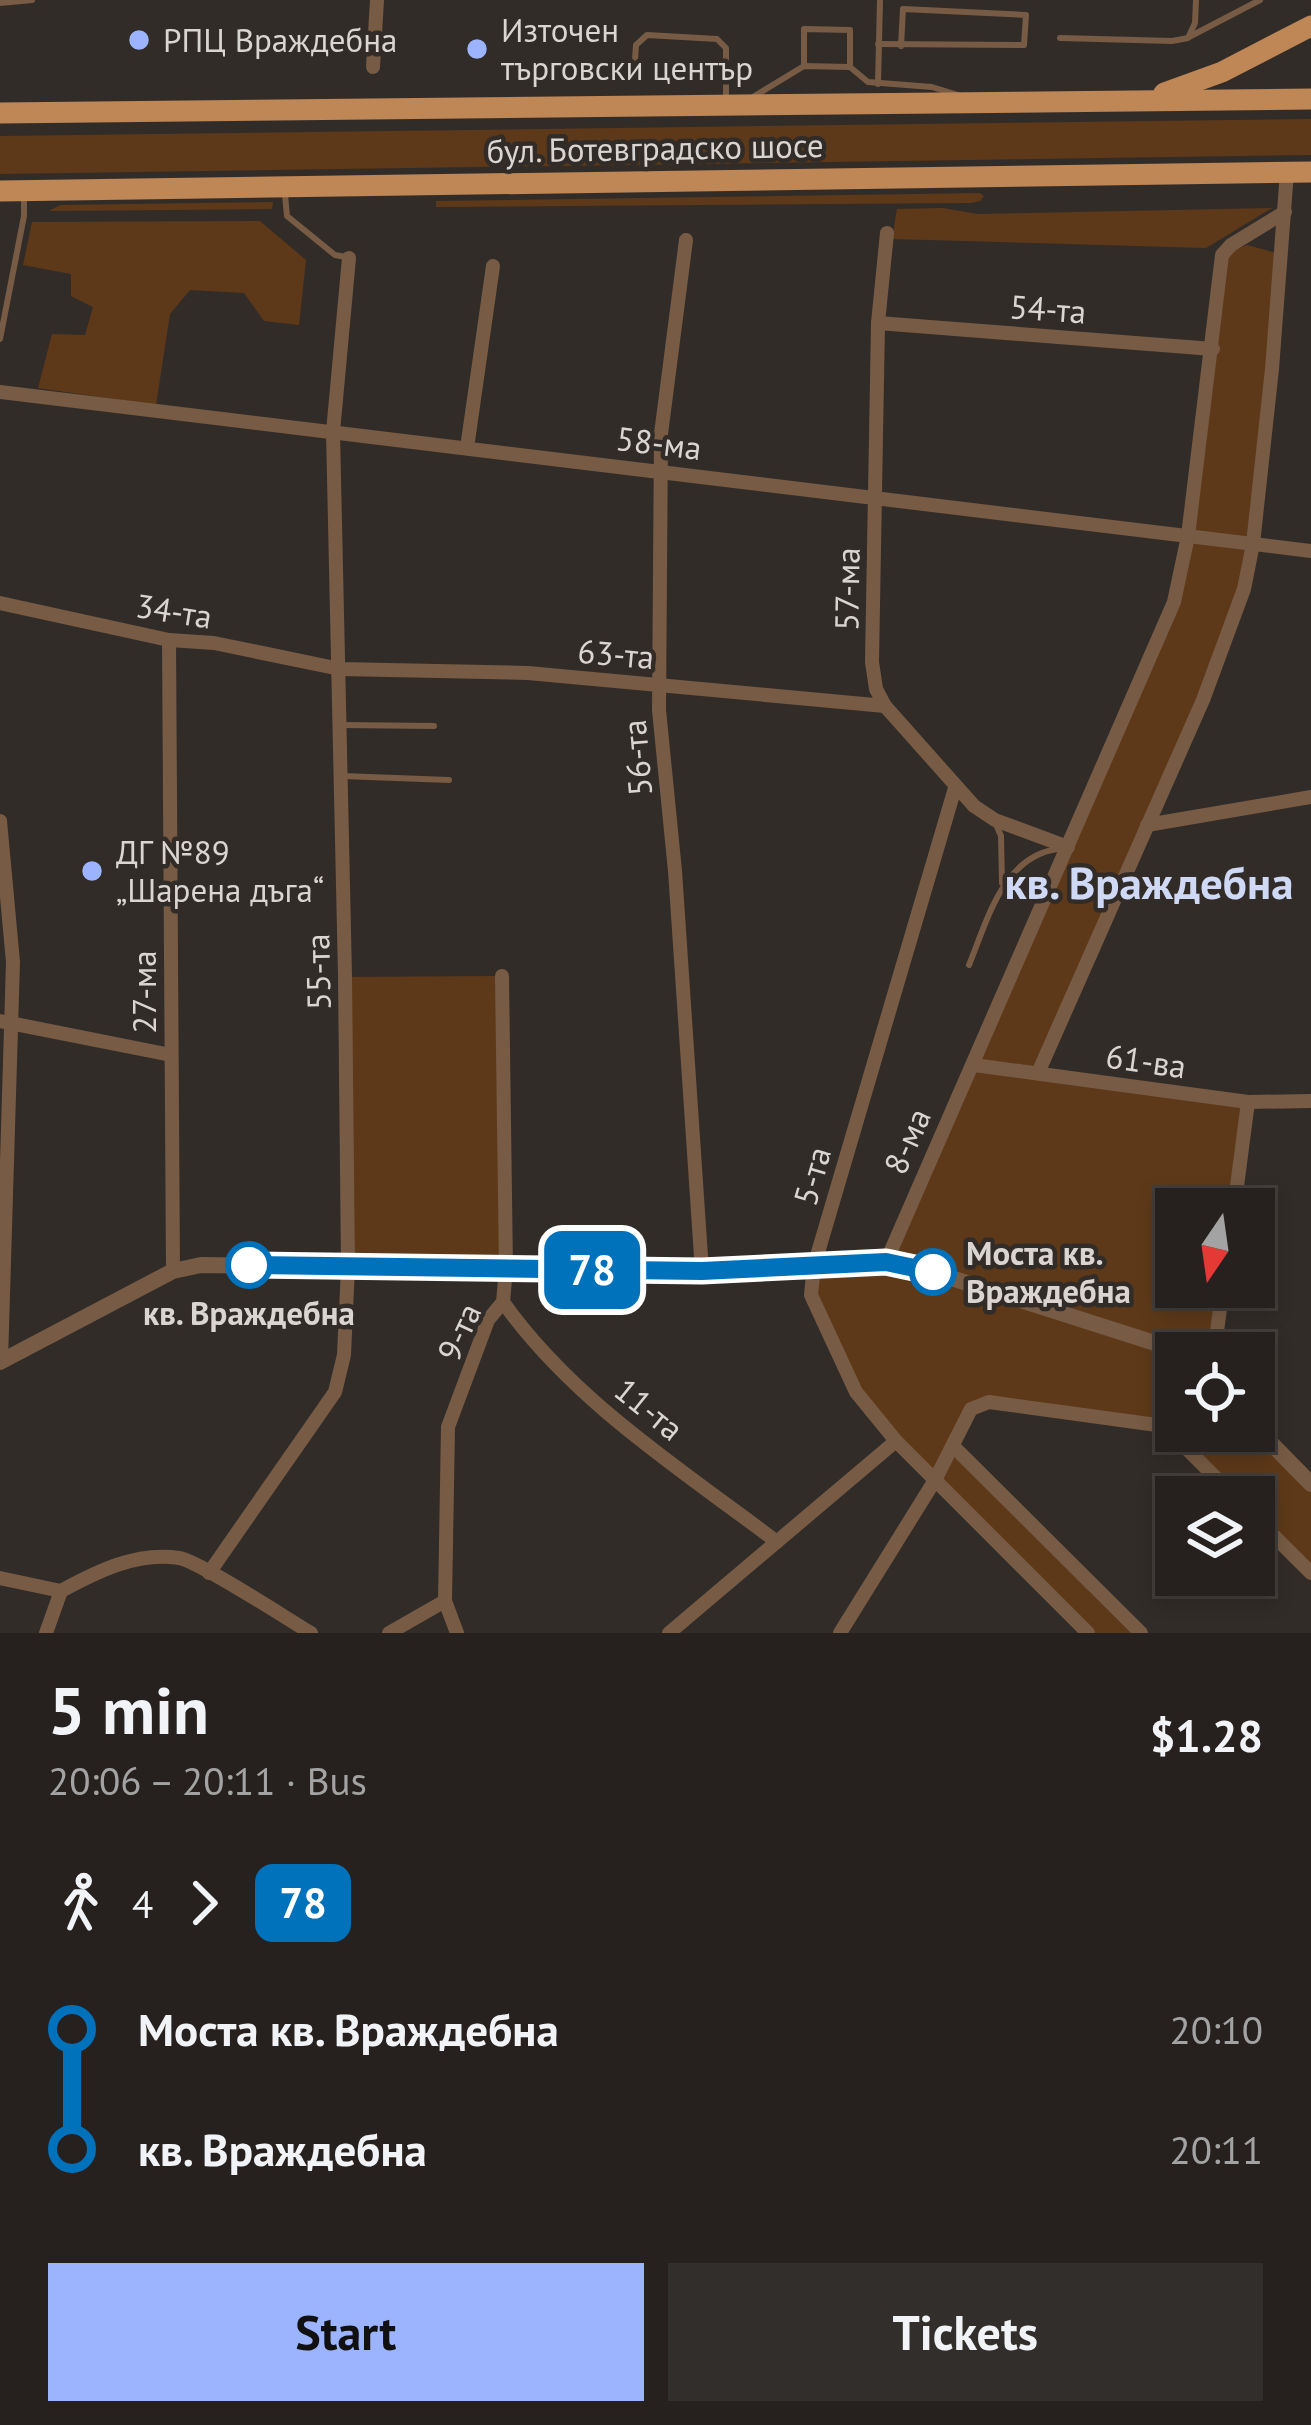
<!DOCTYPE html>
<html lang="en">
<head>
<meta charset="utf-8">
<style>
  :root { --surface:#26211e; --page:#322e2b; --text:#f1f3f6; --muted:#a4a3a4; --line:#423e3c; --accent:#9cb4fd }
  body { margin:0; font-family:"PT Sans",sans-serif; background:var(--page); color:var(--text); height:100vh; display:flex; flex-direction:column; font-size:45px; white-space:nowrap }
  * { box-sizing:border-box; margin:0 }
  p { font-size:39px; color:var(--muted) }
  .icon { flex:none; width:66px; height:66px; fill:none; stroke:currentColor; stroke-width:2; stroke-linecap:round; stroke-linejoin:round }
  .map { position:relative; height:1633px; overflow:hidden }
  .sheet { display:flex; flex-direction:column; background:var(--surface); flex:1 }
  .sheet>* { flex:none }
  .badge { padding:0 24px; border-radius:18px; font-size:42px; line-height:78px }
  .needle { width:78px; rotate:193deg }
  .fabs { position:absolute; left:1155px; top:1188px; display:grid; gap:24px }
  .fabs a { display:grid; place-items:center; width:120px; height:120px; border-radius:0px; background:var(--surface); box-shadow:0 6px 18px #0003,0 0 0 3px var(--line); font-size:60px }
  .map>.badge { position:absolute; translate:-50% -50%; box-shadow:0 0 0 6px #fff }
  .legs { display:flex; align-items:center; gap:18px; height:132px; padding:0 48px; font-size:39px }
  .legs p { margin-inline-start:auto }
  .head { display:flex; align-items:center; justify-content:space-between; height:204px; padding:0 48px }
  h1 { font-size:66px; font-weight:700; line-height:90px }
  .action { display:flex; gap:24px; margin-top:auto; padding:24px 48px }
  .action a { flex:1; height:138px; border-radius:0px; background:var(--accent); color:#111; font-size:48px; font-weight:700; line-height:138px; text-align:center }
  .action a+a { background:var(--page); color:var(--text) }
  ul { padding:0 48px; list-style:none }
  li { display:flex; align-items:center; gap:42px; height:120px; font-size:45px }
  li i { display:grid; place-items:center; width:18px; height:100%; margin:0 15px; background:currentColor }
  li i::after { content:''; width:30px; height:30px; margin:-15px; border:9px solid; border-radius:50%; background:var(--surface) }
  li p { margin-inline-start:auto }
  li:first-child i { background:linear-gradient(#0000 50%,currentColor 0) }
  li:last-child i { background:linear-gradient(currentColor 50%,#0000 0) }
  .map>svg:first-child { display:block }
  .green { fill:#5e3919 }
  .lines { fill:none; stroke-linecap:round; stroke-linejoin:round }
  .service { stroke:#775b44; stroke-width:6 }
  .minor { stroke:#775b44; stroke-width:14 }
  .tertiary { stroke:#775b44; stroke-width:16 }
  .primary { stroke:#bf8656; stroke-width:21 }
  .line-1-casing { stroke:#fff; stroke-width:27 }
  .line-1 { stroke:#0072bc; stroke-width:18 }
  .poi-dot { fill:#9cb4fd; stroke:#322c28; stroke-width:4.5 }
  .stop-1-dot { fill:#fff; stroke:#0072bc; stroke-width:6 }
  .labels { text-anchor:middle; stroke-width:9; stroke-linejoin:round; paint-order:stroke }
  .poi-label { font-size:33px; fill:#d9d5d2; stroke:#322c28; text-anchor:start }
  .street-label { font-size:33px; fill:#d9d5d2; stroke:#322c28 }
  .stop-label { font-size:33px; font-weight:bold; fill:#d9d5d2; stroke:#322c28; text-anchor:start }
  .district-label { font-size:45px; font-weight:bold; fill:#cfd9f5; stroke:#322c28 }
</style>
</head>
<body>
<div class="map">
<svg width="1311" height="1633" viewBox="0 0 1311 1633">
  <rect width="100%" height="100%" fill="#322c28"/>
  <g class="green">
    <polygon points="1311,119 1311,155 0,174 0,136"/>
    <polygon points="980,193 984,196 980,201 971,203 436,207 436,201"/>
    <polygon points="273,202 272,209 49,211 60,205"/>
    <polygon points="943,208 978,214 1272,208 1206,248 892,239 897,209"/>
    <polygon points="260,221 306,260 299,325 264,321 244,293 190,290 170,314 156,405 38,388 52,334 85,335 93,307 71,296 71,274 23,265 32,222"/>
    <polygon points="1247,245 1273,252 1282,261 1244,589 1038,1072 1248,1102 1234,1209 1176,1209 1176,1287 1223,1287 1214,1353 1176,1353 1176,1431 1254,1431 1311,1484 1311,1573 1254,1516 1254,1497 1235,1497 1164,1426 989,1402 972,1409 953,1447 1141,1633 1088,1633 856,1392 811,1295 814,1266 887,1262 1174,602 1222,255"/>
    <polygon points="502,976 506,1269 348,1267 345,977"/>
  </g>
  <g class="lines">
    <g class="service">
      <polyline points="0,3 32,0"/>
      <polyline points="1189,37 1260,0"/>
      <polyline points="1060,38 1172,41 1188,38 1195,23 1196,0"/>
      <polyline points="878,44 1024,45 1026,15 903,9 901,46"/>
      <polyline points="635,60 636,45 647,35 717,39 726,48 726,97"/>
      <polyline points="804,66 804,29 850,30 850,67"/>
      <polyline points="878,84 880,0"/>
      <polyline points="753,97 804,66 850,67 868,82 932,87 958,95"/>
      <polyline points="285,195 287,216 335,255 346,257"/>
      <polyline points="0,339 24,216 24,194"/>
      <polyline points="341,725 434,726"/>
      <polyline points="342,776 449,780"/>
      <polyline points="995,822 1001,836 1002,883"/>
      <path d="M969 965C987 921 1003 856 1058 849"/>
    </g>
    <g class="minor">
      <polyline points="373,67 377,0"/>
      <polyline points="887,233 878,323 872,662 876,689 885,706 974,806 995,820 1068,847"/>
      <polyline points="686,240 661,434 659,710 675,871 702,1271"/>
      <polyline points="878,323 1213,349"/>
      <polyline points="0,392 1311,551"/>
      <polyline points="467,448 493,266"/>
      <polyline points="0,603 169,640 214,643 340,669 528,673 885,706"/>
      <polyline points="169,640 173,1271"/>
      <polyline points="955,788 814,1266 811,1295 856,1392 896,1441 1088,1633"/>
      <polyline points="0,821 13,962 1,1361"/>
      <polyline points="1147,825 1311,797"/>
      <polyline points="0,1021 171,1055"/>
      <polyline points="974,1065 1248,1102 1311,1101"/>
      <polyline points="1038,1073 1203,700 1244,589 1253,544 1272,369 1287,172"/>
      <polyline points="1234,1209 1248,1102"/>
      <polyline points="886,1262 1174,602 1188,536 1222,255 1231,245 1285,212"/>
      <path d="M503 1302C573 1401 682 1470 777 1542"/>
      <polyline points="1214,1353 1223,1287"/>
      <polyline points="953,1446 1141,1633"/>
      <polyline points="1254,1516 1311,1573"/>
      <polyline points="209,1573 335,1392 344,1355 348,1267 345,976 333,432 349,258"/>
      <polyline points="0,1578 61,1591"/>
      <path d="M46 1633 61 1591C96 1572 137 1551 179 1558 199 1561 287 1619 311 1633"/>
      <polyline points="389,1633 445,1601"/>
      <polyline points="457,1633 445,1601 448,1427 488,1320 503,1302 506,1269 502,976"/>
      <polyline points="669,1633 896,1441"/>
      <polyline points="840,1633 935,1480 971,1409 989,1402 1164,1426 1235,1497"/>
    </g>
    <g class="tertiary">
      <polyline points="0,1362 173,1271 201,1265 702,1271 886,1262 923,1269 1164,1346 1177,1353"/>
      <polyline points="1254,1426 1311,1484"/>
    </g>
    <g class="primary">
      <polyline points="1164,93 1222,72 1311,26"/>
      <polyline points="0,113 1311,99"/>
      <polyline points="0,191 1311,172"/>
    </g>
  </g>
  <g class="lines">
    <g class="line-1-casing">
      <polyline id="line-1" points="249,1265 702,1271 886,1262 933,1272"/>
    </g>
    <use href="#line-1" class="line-1"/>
  </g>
  <g class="poi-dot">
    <circle cx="139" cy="40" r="12"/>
    <circle cx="477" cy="49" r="12"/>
    <circle cx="92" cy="871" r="12"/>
  </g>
  <g class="stop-1-dot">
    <circle cx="249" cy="1265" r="21"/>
    <circle cx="933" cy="1272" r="21"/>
  </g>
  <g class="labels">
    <g class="poi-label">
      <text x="501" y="42">Източен<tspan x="501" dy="38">търговски център</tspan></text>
      <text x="163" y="52">РПЦ Враждебна</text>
      <text x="116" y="864">ДГ №89<tspan x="116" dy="38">„Шарена дъга“</tspan></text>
    </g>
    <g class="street-label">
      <text transform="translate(655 148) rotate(-1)" y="12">бул. Ботевградско шосе</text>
      <text transform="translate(1048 309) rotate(4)" y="12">54-та</text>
      <text transform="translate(659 443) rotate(7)" y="12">58-ма</text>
      <text transform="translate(847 589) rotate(-89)" y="12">57-ма</text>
      <text transform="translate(174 611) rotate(9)" y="12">34-та</text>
      <text transform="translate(616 654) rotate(5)" y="12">63-та</text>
      <text transform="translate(637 758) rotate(-95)" y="12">56-та</text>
      <text transform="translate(318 972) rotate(-91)" y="12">55-та</text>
      <text transform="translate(144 992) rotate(-90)" y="12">27-ма</text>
      <text transform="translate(1146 1061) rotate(8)" y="12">61-ва</text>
      <text transform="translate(907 1141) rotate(-66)" y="12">8-ма</text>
      <text transform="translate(812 1176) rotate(-74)" y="12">5-та</text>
      <text transform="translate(459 1332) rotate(-65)" y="12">9-та</text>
      <text transform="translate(649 1409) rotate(39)" y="12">11-та</text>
    </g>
    <g class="stop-label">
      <text x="966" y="1265">Моста кв.<tspan x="966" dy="38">Враждебна</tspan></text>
      <text x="249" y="1325" text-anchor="middle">кв. Враждебна</text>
    </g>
    <g class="district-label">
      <text x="1149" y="899">кв. Враждебна</text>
    </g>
  </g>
</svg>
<div class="fabs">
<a><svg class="needle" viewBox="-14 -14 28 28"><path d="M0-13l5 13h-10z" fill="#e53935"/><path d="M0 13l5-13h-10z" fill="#a4a3a4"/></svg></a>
<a><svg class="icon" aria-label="locate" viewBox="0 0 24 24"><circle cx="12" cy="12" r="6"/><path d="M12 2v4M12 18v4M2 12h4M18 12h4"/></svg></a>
<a><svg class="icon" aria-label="layers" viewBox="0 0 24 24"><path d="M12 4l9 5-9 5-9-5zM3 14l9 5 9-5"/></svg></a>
</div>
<b class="badge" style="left:592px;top:1270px;background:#0072bc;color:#fff">78</b>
</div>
<section class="sheet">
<div class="head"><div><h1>5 min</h1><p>20:06 – 20:11 · Bus</p></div><b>$1.28</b></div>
<div class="legs"><svg class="icon" aria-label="walk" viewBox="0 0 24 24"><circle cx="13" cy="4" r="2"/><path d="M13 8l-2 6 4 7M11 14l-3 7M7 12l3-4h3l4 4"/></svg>4<svg class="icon" aria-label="forward" viewBox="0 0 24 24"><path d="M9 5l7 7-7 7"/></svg><b class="badge" style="background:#0072bc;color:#fff">78</b></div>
<ul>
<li><i style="color:#0072bc"></i><b>Моста кв. Враждебна</b><p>20:10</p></li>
<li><i style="color:#0072bc"></i><b>кв. Враждебна</b><p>20:11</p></li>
</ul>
<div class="action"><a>Start</a><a>Tickets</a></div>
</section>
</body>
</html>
